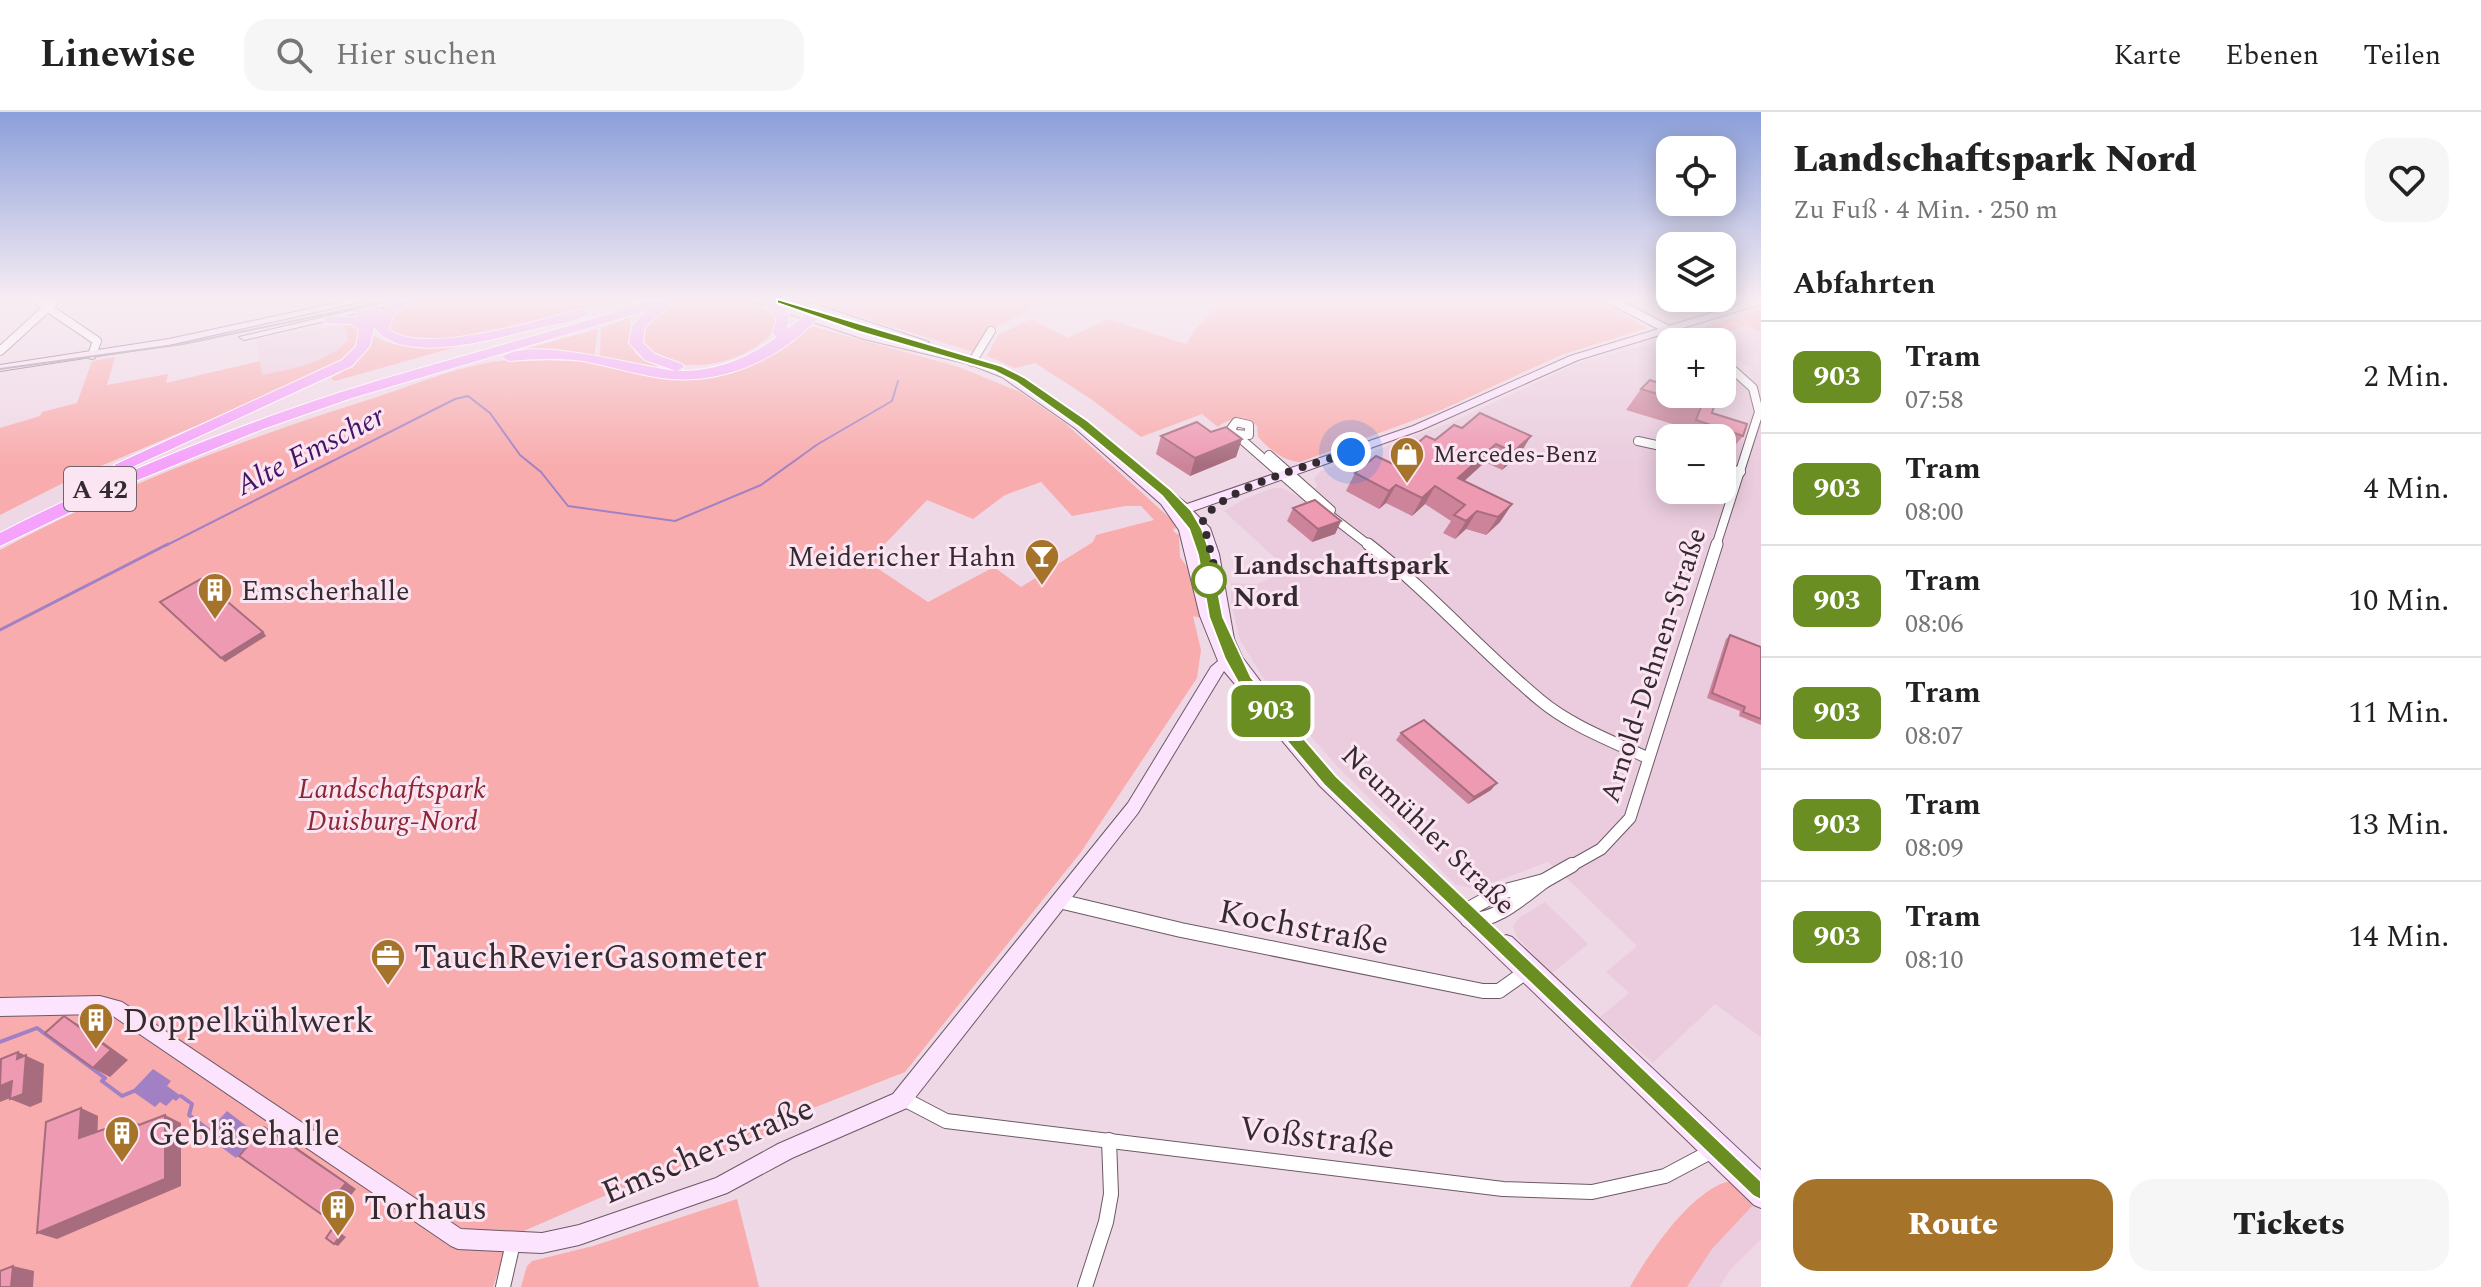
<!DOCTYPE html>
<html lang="de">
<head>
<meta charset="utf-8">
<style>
  :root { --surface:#fff; --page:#f6f6f6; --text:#222; --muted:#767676; --line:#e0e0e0; --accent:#a5732a }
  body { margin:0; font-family:Spectral,serif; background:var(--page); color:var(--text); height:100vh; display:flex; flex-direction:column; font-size:30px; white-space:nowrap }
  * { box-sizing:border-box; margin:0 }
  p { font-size:26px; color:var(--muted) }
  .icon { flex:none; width:44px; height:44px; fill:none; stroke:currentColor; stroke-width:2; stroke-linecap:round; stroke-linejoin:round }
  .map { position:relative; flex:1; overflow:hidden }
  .drawer { display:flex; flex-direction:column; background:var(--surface); width:720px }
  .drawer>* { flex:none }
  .badge { padding:0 16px; border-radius:12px; font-size:28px; line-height:52px }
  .fabs { position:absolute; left:1656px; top:24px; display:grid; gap:16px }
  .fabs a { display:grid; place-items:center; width:80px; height:80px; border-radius:16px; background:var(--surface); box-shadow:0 4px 20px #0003; font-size:40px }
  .you { position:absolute; width:40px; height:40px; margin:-20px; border:6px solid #fff; border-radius:50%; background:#1a73e8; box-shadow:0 0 0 12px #1a73e833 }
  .map>.badge { position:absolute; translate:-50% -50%; box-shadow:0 0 0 4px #fff }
  h2 { padding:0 32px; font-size:30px; line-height:72px }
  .round { display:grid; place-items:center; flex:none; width:84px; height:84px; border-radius:24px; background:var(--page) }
  .overview { display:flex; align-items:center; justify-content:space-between; height:136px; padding:0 32px }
  h1 { font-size:38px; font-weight:800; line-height:60px }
  .action { display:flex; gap:16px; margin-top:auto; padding:16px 32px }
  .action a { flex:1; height:92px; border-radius:24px; background:var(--accent); color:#fff; font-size:32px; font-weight:800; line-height:92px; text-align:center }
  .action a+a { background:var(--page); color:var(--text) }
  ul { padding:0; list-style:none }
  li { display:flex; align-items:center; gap:24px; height:112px; padding:0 32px; border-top:2px solid var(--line) }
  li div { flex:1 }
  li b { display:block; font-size:30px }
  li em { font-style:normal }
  li .badge { min-width:88px; font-weight:700; text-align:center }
  header { display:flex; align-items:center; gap:48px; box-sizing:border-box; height:112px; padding:0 40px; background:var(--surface); border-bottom:2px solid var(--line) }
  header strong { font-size:38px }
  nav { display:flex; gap:44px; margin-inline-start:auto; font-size:28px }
  .search { width:560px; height:72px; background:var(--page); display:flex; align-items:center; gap:20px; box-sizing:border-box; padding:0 28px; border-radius:24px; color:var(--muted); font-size:30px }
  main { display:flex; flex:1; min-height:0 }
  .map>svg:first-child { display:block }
  .built { fill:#eaccde; fill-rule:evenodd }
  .green { fill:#f9acad; fill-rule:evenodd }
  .water { fill:#a180c4 }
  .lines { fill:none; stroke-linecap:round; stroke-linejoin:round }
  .stream-far2 { stroke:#a180c4; stroke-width:2 }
  .stream-far1 { stroke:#a180c4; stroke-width:3 }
  .stream { stroke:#a180c4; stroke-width:4 }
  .street-far2-casing { stroke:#6d5965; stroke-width:10 }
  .street-far1-casing { stroke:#6d5965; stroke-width:13 }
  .street-casing { stroke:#6d5965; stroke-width:16 }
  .secondary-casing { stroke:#6d5965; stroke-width:2 }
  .highway-casing { stroke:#fff; stroke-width:2 }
  .street-far2 { stroke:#fff; stroke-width:8 }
  .street-far1 { stroke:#fff; stroke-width:11 }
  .street { stroke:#fff; stroke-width:14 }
  .secondary { fill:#fce3fe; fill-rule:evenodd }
  .highway { fill:#f4a2fb; fill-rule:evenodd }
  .tram-far1 { stroke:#93838c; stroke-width:2 }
  .tram { stroke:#93838c; stroke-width:3 }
  .wall { fill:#cd849a }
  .shaded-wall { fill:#a76c7d }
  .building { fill:#ee9ab3; stroke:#a76c7d; stroke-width:2 }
  .line { fill:#6b8e23; stroke:#fff; stroke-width:2 }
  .walk { stroke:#342b30; stroke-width:8; stroke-dasharray:0 14.4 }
  .stop-dot { fill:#fff; stroke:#6b8e23; stroke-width:4 }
  .labels { text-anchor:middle; stroke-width:6; stroke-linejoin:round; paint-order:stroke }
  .far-poi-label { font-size:24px; fill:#342b30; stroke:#fce5f2; text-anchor:start }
  .shield { fill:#fce5f2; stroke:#70636a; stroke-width:2 }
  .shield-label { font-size:26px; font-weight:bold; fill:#342b30 }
  .poi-label { font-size:28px; fill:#342b30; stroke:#fce5f2; text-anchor:end }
  .stop-label { font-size:28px; font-weight:bold; fill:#342b30; stroke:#fce5f2; text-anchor:start }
  .street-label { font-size:28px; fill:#342b30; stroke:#fce5f2 }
  .park-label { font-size:28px; font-style:italic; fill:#8b2733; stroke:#fce5f2 }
  .water-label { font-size:30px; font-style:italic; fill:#441567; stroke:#fce5f2 }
  .near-street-label { font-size:34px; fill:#342b30; stroke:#fce5f2 }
  .near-poi-label { font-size:34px; fill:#342b30; stroke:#fce5f2; text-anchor:start }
</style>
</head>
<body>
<header>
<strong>Linewise</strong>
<div class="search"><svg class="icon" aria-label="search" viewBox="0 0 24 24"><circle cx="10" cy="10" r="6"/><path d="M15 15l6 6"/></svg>Hier suchen</div>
<nav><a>Karte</a><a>Ebenen</a><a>Teilen</a></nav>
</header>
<main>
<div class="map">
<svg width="1761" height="1175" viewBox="0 0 1761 1175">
  <rect width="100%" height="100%" fill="#efd8e5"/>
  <g class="built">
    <polygon points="340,213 344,213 348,228 338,239 314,251 262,263 256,227"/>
    <path d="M1745 214 1761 219V925L1715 892 1653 951 1600 905 1629 881 1606 860 1637 834 1575 774 1548 750 1476 777 1456 773 1335 652 1292 603 1260 561 1240 528 1231 491V471L1256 472 1289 459 1224 399 1244 387 1273 376H1283L1297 384 1317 375 1314 366 1321 359 1452 310 1576 252 1660 229 1671 230 1670 282H1722V257L1735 267 1754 266 1748 259 1755 258 1722 240V230L1700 228ZM1670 326H1722V378H1670Z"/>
    <polygon points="1545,790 1588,832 1551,862 1517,825 1513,814 1519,806"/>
    <polygon points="1754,1092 1761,1099 1761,1127 1731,1157 1719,1175 1687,1175 1712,1137"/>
  </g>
  <g class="green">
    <polygon points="415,189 611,189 505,216 442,228 409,228 388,217 388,204 402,193"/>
    <path d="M682 189H741L763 196 782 208C762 244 703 263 664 248 657 245 649 239 643 235L640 219 659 198Z"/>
    <polygon points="809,189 1046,189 986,220 974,240"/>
    <path d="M1223 189H1601L1647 216 1561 243 1439 299 1300 350C1283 349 1269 337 1258 325L1257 314C1244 303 1231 305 1218 315L1202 302 1141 325 1091 287 1035 251 1015 256 987 244 998 223 1031 207 1068 226 1107 207 1186 232 1197 215Z"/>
    <polygon points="1761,196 1761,219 1745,214 1701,228 1704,230 1692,223 1693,219"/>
    <path d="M629 206C636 235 622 239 658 254L651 258 600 244 601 216Z"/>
    <path d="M355 211 360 215 363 226 344 249 315 264 77 364 0 403V316L40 304 42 300 77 291 92 249 115 245 107 273 168 262 166 271 260 249 262 263C293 256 326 252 348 228L344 213Z"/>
    <path d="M814 215 959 255 1020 280 1065 311 1173 409 1177 416 1173 417 1174 420 1179 423 1180 445 1190 459 1200 506 1193 504 1201 538 1197 566 1081 740 905 960 765 1015 768 1024 745 1033 752 1020 738 1036 611 1081 510 1125 493 1175H0V438C122 373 243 327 374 286 417 272 463 252 508 248 538 245 568 246 598 252 634 259 668 273 705 265 743 256 775 221 814 215ZM1041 370 1072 404 1125 394H1141L1154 408 1096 423 1093 430 1021 475 994 455 928 490 877 456 882 435 927 388 973 407 1005 383Z"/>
    <polygon points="598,217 594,244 518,239"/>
    <path d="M375 224C405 244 450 231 484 227L335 269 331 266C350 256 365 246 371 225Z"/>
    <path d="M1726 1070 1736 1071 1754 1092 1712 1137 1687 1175H1630C1649 1141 1689 1082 1726 1070Z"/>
    <polygon points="737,1087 759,1175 521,1175 527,1154 532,1149 593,1134"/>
  </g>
  <g class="water">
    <polygon points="153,957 171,969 167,974 181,984 176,989 173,987 166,994 160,990 155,995 132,979"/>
    <polygon points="227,999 257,1022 236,1046 205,1023"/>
  </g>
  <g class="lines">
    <polyline class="stream-far2" points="165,434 455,287 468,284 490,301 520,343 541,360 568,394 675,409 761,373 818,332 892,289 898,269"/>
    <polyline class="stream-far1" points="0,518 168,432"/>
    <g class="stream">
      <polyline points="0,930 37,916 105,966 102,969 122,984 134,979"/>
      <polyline points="181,984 192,992 189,1003 209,1018"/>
    </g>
    <g class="street-far2-casing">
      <g id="street-far2">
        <polyline points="38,189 97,229 92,243"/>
        <polyline points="1613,189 1692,230"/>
        <polyline points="0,239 55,189"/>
        <polyline points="972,250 991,219"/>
        <polyline points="1236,322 1249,323 1249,313 1236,310 1231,317 1232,319 1314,391 1370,434"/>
        <polyline points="1638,329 1670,336"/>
        <polyline points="1269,343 1331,398"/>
        <polyline points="1722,354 1741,360"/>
        <polyline points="1716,434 1759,300 1753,276 1722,248"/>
      </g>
    </g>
    <g class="street-far1-casing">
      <g id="street-far1">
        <path d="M1368 432C1430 480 1481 539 1540 588 1571 614 1612 629 1648 646"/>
        <polyline points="1569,755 1601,737 1630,706 1717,432"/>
      </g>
    </g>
    <g class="street-casing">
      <g id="street">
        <path d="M1544 769C1522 785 1496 810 1468 808L1469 797 1498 781Z"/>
        <polyline points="1544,769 1572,753"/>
        <polyline points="1059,789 1181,818 1483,879 1499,879 1530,857"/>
        <polyline points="902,986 946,1009 1503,1077 1592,1080 1665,1064 1714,1038"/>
        <polyline points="503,1175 513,1131"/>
        <polyline points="1085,1175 1106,1110 1111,1082 1109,1028"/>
      </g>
    </g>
    <g class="secondary-casing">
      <g id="secondary">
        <polygon points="346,189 365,189 169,233 0,259 0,253 169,227"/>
        <polygon points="392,189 410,189 244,228 239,225"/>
        <path d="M751 189H766L870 223 976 248 1010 261 1083 312 1161 380 1167 376 1187 392 1413 314 1570 244 1750 189H1761V192L1578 248 1421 318 1193 399 1210 416 1219 442 1234 527 1242 545 1279 594 1281 598 1276 603 1330 666 1499 827 1506 823 1512 825 1761 1058V1096L1754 1093 1320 674 1224 559 1138 701 907 996 792 1046 727 1081 579 1133 542 1141 458 1137 451 1134 113 904 100 902 0 904V886L100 884 122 890 461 1117 542 1121 579 1113 716 1066 778 1032 893 982 1128 691 1211 555 1218 549 1200 504 1179 418 1161 392 1075 316 1002 265 969 252 864 227ZM1183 402 1199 418 1207 442 1219 517 1191 417 1181 403Z"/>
        <polygon points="790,189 805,189 929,230 921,232"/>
      </g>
    </g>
    <g class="highway-casing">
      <g id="highway">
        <path d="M396 189H412L393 204 389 217C423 245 541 207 583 197L590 201C578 210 557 212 542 215 502 225 402 256 374 215L370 234 352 254 128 357 122 358 114 353 342 248 356 234 359 217 350 212 325 211V205H356V197L367 199 373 193 378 194 381 201Z"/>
        <path d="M648 189H669L666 197 645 215 643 231 655 242 682 252 684 255 678 259C717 259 746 247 777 225L772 221 777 207 765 194 767 191H777L789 203 787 217 805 204 817 207C778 249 719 274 661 266 635 262 609 254 583 249 559 246 533 247 509 249L502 245C530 223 639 255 676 259L645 248 629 231 632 214 646 199 352 286 263 317 133 370 0 434V421C109 365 222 319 338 281 441 248 546 223 648 189Z"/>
      </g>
    </g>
    <use href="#street-far2" class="street-far2"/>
    <use href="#street-far1" class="street-far1"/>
    <use href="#street" class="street"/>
    <use href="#secondary" class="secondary"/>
    <use href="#highway" class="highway"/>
    <g class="tram-far1">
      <polyline points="774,189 862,219 996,257 1046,288 1165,382 1184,402 1192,417 1201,443 1212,505 1228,549 1328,669 1418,755"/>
      <polyline points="0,257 183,232 389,189"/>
    </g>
    <polyline class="tram" points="1416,753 1761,1081"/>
  </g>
  <g class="wall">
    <polygon points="1650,268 1712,301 1743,324 1726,344 1722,343 1722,326 1682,326 1686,316 1626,298 1641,277"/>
    <polygon points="1454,313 1520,342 1502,358 1485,350 1464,369 1512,392 1500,410 1486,423 1466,417 1455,427 1443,421 1451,409 1425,392 1412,404 1386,391 1379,397 1346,379 1355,361 1393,352 1435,328"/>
    <polygon points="1211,320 1242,327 1236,345 1190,364 1156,342 1161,324"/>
    <polygon points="1293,396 1341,409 1335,422 1312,430 1287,409"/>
    <polygon points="160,490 263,520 266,524 225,550"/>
    <polygon points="1730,523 1761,535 1761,613 1739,604 1740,599 1707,586 1726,527"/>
    <polygon points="1401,621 1491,678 1468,692 1396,628"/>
  </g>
  <g class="shaded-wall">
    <polygon points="1531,324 1520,342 1502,358 1513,340"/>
    <polygon points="1242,327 1236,345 1190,364 1195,346"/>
    <polygon points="1496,332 1485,350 1448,384 1458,366"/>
    <polygon points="1396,373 1386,391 1379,397 1389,379"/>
    <polygon points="1435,374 1425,392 1412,404 1422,386"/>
    <polygon points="1512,392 1500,410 1486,423 1498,405"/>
    <polygon points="1477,399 1466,417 1455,427 1466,409"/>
    <polygon points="1341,409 1335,422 1312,430 1318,417"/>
    <polygon points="263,520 266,524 225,550 221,546"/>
    <polygon points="1497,671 1491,678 1468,692 1474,685"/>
    <polygon points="64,904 81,914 128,948 110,965 93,956"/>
    <polygon points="18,940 44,952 42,990 30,995 10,987 23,981 0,990 0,974 17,947"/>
    <polygon points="81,996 98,1004 97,1033 79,1026"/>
    <polygon points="165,1003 181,1011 181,1074 57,1127 37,1121"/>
    <polygon points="131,1008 148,1016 131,1016"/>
    <polygon points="264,1015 276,1021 356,1077 332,1107 321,1102"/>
    <polygon points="333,1116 346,1125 338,1134 334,1132"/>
    <polygon points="13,1154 34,1159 33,1175 11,1175"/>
  </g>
  <g class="building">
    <polygon points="1650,268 1670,275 1670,282 1689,282 1715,291 1712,301 1747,312 1743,324 1696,308 1701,295 1641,277"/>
    <polygon points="1480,301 1531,324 1513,340 1496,332 1458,366 1512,392 1498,405 1477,399 1466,409 1454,403 1465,393 1435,374 1422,386 1396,373 1389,379 1355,361 1376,344 1393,352 1426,324 1435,328 1454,313 1462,316"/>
    <polygon points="1197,310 1211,320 1226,315 1242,327 1195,346 1161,324"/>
    <polygon points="1315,388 1341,409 1318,417 1293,396"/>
    <polygon points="201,467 263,520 221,546 160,490"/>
    <polygon points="1730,523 1761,535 1761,607 1743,600 1745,595 1712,581"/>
    <polygon points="1424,608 1497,671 1474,685 1401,621"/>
    <polygon points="64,904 111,938 93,956 45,921"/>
    <polygon points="18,940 17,947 26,943 23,982 10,987 12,969 0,974 1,947"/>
    <polygon points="81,996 79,1026 131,1008 131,1016 165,1003 165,1067 37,1121 46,1010"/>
    <polygon points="264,1015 346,1071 321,1102 239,1044"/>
    <polygon points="333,1116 341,1123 334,1132 326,1126"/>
    <polygon points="13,1154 11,1175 0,1175 0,1159"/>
  </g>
  <linearGradient id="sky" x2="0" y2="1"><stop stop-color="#8b9fda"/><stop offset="0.53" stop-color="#f8edf3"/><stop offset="1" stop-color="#f8edf3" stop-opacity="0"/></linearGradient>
  <rect width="1761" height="354" fill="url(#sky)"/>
  <polygon class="line" points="777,187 1002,254 1024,265 1088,309 1171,378 1191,398 1202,417 1211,443 1223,505 1251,565 1336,664 1761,1069 1761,1088 1753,1084 1324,673 1269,608 1240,574 1225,547 1209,505 1198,443 1189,417 1162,384 1079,315 1016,270 994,259 860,220 777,191"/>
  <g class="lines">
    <path class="walk" d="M1209 468 1218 470 1203 409C1219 376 1315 352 1351 340"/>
  </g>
  <defs>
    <g id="shop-pin" transform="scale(1.8)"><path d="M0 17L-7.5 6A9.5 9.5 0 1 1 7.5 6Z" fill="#a5732a" stroke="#fce5f2"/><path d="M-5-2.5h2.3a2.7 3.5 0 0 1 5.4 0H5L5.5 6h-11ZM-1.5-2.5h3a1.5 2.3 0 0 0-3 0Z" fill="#fff"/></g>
    <g id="bar-pin" transform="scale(1.8)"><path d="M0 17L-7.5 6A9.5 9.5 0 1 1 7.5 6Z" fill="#a5732a" stroke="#fce5f2"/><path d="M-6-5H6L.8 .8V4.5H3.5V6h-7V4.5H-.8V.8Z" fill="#fff"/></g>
    <g id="building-pin" transform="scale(1.8)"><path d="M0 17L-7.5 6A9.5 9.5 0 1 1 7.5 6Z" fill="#a5732a" stroke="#fce5f2"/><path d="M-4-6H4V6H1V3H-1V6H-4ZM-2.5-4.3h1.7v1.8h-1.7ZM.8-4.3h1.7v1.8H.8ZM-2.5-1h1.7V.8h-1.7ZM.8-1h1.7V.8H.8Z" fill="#fff"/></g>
    <g id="office-pin" transform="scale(1.8)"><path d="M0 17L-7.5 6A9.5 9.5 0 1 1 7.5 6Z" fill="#a5732a" stroke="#fce5f2"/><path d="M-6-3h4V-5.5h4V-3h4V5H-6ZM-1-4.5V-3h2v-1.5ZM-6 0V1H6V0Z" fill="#fff"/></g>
  </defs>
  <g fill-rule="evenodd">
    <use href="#shop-pin" x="1407" y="342"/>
    <use href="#bar-pin" x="1042" y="444"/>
    <use href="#building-pin" x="215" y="478"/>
    <use href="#office-pin" x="388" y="844"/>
    <use href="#building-pin" x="96" y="908"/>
    <use href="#building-pin" x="122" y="1021"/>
    <use href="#building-pin" x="338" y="1095"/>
  </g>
  <circle class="stop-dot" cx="1209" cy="468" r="16"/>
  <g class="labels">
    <g class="far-poi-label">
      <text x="1433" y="350">Mercedes-Benz</text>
    </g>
    <rect class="shield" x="64" y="355" width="72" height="44" rx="6"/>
    <g class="shield-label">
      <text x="100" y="386">A 42</text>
    </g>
    <g class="poi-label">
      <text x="1016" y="454">Meidericher Hahn</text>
      <text x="241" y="488" text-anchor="start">Emscherhalle</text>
    </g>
    <g class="stop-label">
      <text x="1233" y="462">Landschaftspark<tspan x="1233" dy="32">Nord</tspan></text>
    </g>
    <g class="street-label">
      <text transform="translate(1652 553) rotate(-72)" y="10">Arnold-Dehnen-Straße</text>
      <text transform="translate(1429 717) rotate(44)" y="10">Neumühler Straße</text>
    </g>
    <g class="park-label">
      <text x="392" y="686">Landschaftspark<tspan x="392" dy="32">Duisburg-Nord</tspan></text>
    </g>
    <g class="water-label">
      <text transform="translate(310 338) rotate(-27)" y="10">Alte Emscher</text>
    </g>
    <g class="near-street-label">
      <text transform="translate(1304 814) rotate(11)" y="12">Kochstraße</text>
      <text transform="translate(1317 1024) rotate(7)" y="12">Voßstraße</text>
      <text transform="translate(707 1037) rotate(-23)" y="12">Emscherstraße</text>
    </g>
    <g class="near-poi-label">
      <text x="414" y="856">TauchRevierGasometer</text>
      <text x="122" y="920">Doppelkühlwerk</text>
      <text x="148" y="1033">Gebläsehalle</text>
      <text x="364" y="1107">Torhaus</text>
    </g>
  </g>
</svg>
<div class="fabs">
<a><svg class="icon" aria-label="locate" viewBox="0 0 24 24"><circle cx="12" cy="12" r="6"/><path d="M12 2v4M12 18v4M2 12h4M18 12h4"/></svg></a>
<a><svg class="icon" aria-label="layers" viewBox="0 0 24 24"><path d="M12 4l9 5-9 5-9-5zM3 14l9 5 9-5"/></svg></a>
<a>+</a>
<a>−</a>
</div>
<div class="you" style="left:1351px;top:340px"></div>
<b class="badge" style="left:1271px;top:599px;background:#6b8e23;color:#fff">903</b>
</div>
<section class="drawer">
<div class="overview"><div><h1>Landschaftspark Nord</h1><p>Zu Fuß · 4 Min. · 250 m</p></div><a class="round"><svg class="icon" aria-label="heart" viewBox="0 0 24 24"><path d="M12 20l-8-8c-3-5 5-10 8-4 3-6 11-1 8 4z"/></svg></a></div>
<h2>Abfahrten</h2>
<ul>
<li><span class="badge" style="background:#6b8e23;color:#fff">903</span><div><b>Tram</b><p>07:58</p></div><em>2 Min.</em></li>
<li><span class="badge" style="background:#6b8e23;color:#fff">903</span><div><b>Tram</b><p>08:00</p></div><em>4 Min.</em></li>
<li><span class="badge" style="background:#6b8e23;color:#fff">903</span><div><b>Tram</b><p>08:06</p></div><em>10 Min.</em></li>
<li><span class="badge" style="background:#6b8e23;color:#fff">903</span><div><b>Tram</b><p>08:07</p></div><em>11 Min.</em></li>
<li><span class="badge" style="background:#6b8e23;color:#fff">903</span><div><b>Tram</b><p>08:09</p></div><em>13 Min.</em></li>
<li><span class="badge" style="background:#6b8e23;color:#fff">903</span><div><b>Tram</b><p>08:10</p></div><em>14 Min.</em></li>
</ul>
<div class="action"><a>Route</a><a>Tickets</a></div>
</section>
</main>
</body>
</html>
